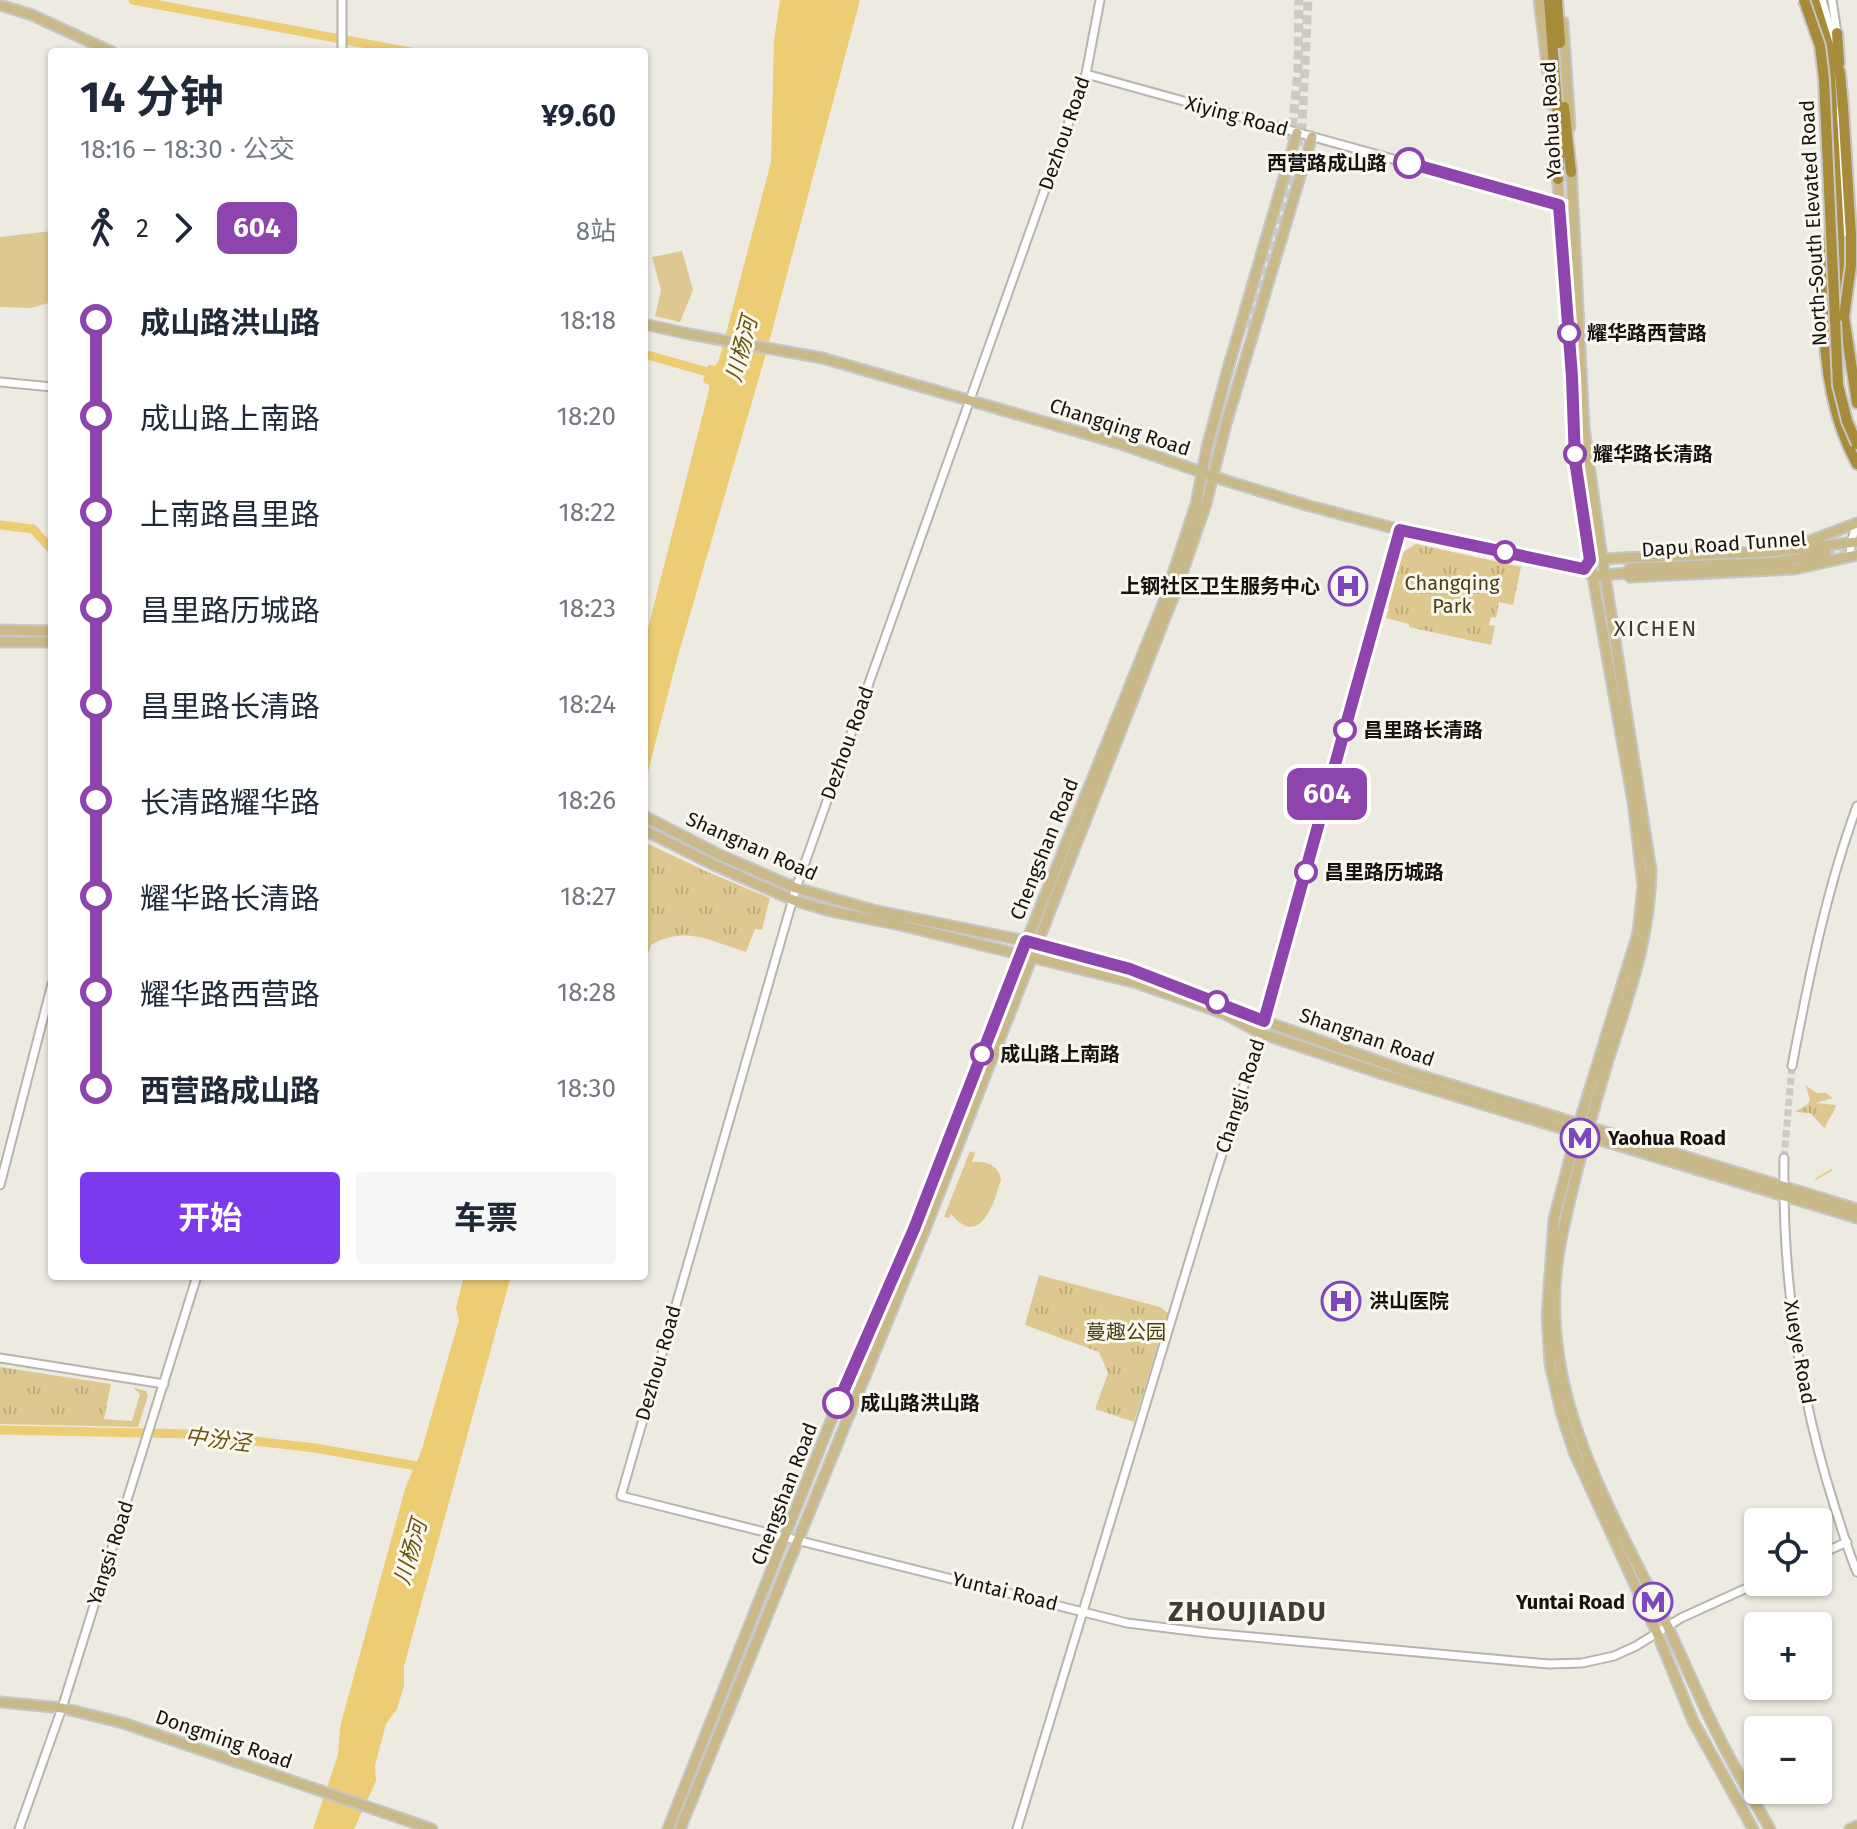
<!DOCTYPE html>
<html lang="zh">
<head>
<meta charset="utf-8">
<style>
  :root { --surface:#fff; --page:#f6f6f7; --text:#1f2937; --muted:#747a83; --accent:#7c3aed }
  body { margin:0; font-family:"Fira Sans","Noto Sans SC",sans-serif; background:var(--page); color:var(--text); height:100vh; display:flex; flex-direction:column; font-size:30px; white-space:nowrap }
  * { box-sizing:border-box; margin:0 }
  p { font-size:26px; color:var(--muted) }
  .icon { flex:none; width:44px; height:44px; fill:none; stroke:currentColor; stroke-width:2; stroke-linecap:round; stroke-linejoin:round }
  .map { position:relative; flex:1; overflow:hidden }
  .sheet { position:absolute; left:48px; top:48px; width:600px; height:1232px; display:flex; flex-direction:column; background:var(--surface); border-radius:8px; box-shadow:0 2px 6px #0004 }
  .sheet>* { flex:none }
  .badge { padding:0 16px; border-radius:12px; font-size:28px; line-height:52px }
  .fabs { position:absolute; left:1744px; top:1508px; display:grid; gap:16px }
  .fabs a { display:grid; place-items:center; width:88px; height:88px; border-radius:8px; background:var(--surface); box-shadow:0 2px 6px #0004; font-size:40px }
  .map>.badge { position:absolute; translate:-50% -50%; box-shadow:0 0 0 4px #fff }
  .legs { display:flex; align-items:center; gap:12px; height:88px; padding:0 32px; font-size:26px }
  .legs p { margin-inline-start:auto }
  .overview { display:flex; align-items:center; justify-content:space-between; height:136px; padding:0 32px }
  h1 { font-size:44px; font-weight:700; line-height:60px }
  .primary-button { display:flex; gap:16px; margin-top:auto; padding:16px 32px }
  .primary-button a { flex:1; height:92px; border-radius:8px; background:var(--accent); color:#fff; font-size:32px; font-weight:700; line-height:92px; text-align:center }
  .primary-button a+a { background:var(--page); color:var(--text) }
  ul { padding:0 32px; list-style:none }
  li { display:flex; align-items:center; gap:28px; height:96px; font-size:30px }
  li i { display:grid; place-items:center; width:12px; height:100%; margin:0 10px; background:currentColor }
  li i::after { content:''; width:20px; height:20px; margin:-10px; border:6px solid; border-radius:50%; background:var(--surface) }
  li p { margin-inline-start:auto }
  li:first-child i { background:linear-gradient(#0000 50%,currentColor 0) }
  li:last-child i { background:linear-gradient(currentColor 50%,#0000 0) }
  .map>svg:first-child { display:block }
  .park { fill:url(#park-tufts) }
  .garden { fill:#ddc98f }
  .water { fill:#eccd74 }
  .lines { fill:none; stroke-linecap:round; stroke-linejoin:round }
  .stream { stroke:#eccd74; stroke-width:2 }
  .river { stroke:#eccd74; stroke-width:9 }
  .minor-tunnel { stroke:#cccac2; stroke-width:7; stroke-dasharray:7 3.5; stroke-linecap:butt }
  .major-tunnel { stroke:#cccac2; stroke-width:9; stroke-dasharray:9 4.5; stroke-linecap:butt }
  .minor-casing { stroke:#b7b4ac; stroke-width:11 }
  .major-casing { stroke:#c7c6c6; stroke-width:13 }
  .highway-casing { stroke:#c7c6c6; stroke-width:14 }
  .minor { stroke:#fff; stroke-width:7 }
  .major { stroke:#c9b989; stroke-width:9 }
  .highway { stroke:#a58b3a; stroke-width:10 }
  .highway-bridge-casing { stroke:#c7c6c6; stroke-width:14; stroke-linecap:butt }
  .highway-bridge { stroke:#a58b3a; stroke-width:10 }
  .line-1-casing { stroke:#fff; stroke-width:18 }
  .line-1 { stroke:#8e44ad; stroke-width:12 }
  .stop-1-dot { fill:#fff; stroke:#8e44ad; stroke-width:4 }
  .labels { text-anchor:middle; stroke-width:6; stroke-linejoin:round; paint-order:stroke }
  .street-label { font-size:20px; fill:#141310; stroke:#faf7ef }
  .stop-label { font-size:20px; font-weight:bold; fill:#141310; stroke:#faf7ef; text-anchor:start }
  .park-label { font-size:20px; fill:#4b3e17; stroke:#faf7ef }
  .poi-label { font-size:20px; font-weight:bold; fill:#141310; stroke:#faf7ef; text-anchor:end }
  .water-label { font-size:22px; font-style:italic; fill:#69540e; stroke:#faf7ef }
  .neighbourhood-label { font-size:22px; letter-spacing:2px; fill:#3e3c35; stroke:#faf7ef }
  .district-label { font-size:28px; font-weight:bold; letter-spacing:2px; fill:#3e3c35; stroke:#faf7ef }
</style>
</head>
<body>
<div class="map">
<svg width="1857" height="1829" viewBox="0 0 1857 1829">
  <defs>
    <pattern id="park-tufts" width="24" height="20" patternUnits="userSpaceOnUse" patternTransform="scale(2)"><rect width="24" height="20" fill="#ddc98f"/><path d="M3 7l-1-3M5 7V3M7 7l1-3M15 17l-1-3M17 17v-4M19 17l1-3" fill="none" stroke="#bdac7a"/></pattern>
  </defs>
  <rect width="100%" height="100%" fill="#edeae2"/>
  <g class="park">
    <polygon points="1416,544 1521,567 1513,605 1499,602 1496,618 1491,617 1489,625 1495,626 1491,645 1409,627 1409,624 1386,618 1389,609 1384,608 1399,555"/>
    <path d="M644 842 710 873 770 898 762 930 755 929 746 952C711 941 685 925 651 945L644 967Z"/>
    <path d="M1805 1085 1817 1093H1826L1833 1098 1816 1103 1836 1105C1834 1115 1827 1119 1825 1129L1810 1113 1795 1112 1808 1104 1810 1099Z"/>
    <polygon points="1039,1275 1160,1307 1168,1313 1134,1422 1095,1409 1108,1373 1099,1352 1025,1325"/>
    <polygon points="0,1367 111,1384 104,1419 132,1421 140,1394 134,1388 146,1391 148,1396 138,1427 0,1424"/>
  </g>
  <g class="garden">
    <polygon points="52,231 52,302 31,308 0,307 0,237"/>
    <polygon points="682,251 693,290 680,322 655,316 661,290 652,257"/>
    <path d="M970 1151 975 1153 972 1162C986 1161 997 1164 1001 1179 994 1204 980 1249 951 1214L949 1218 944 1217Z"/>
  </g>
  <g class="water">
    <polygon points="780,0 860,0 765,357 677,659 644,787 644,644 709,390 709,385 703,382 708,365 715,366 719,360 771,162 774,41"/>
    <polygon points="464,1276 511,1276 404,1666 404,1686 397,1709 386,1724 375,1765 376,1781 354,1829 313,1829 338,1755 340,1727 405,1489 421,1452 459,1320 456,1308"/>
  </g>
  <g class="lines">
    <polyline class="stream" points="1816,1179 1831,1170"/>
    <g class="river">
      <polyline points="133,0 410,52"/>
      <polyline points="644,354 718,375"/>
      <polyline points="0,525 33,529 52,550"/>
      <polyline points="0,1430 193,1434 315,1448 422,1467"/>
    </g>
    <polyline class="minor-tunnel" points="1784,1158 1792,1066"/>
    <g class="major-tunnel">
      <polyline points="1291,140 1298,72 1299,0"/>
      <polyline points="1250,328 1287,193 1302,125 1308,0"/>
      <polyline points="1826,553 1853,544"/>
    </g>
    <g class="minor-casing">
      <g id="minor">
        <polyline points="1100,0 1086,74 796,888 621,1496 1127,1623 1208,1633 1549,1664 1582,1663 1614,1656 1636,1646 1681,1618 1760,1582"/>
        <polyline points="1822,0 1831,31 1833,51"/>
        <polyline points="1832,0 1837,33"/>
        <polyline points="342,52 342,0"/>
        <polyline points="1086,74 1559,205 1573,201"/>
        <polyline points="1838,112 1845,251"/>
        <polyline points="0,382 52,387"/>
        <polyline points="1850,557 1851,542 1857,523"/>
        <path d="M1792 1066C1809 977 1826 891 1857 806"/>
        <path d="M1784 1158C1782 1276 1799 1395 1835 1508 1842 1529 1848 1551 1857 1572"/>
        <polyline points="0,1185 52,984"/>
        <polyline points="0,1358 164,1384"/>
        <polyline points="1818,1555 1847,1542"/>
        <polyline points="19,1829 62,1708 197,1276"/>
        <polyline points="1017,1829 1215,1176 1271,1001 1400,530"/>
      </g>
    </g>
    <g class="major-casing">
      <g id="major">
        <polyline points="1539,0 1552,105"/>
        <polyline points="0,5 32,15 112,52"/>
        <polyline points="1563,22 1570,127"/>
        <path d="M1571 166 1584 427 1600 544 1651 870C1650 942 1628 996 1607 1064 1590 1121 1573 1181 1561 1240 1533 1380 1602 1493 1661 1612 1680 1652 1697 1694 1717 1733 1733 1766 1752 1797 1770 1829"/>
        <polyline points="1557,172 1572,377 1575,460 1590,560 1633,802 1643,886 1638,933 1579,1124 1554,1219 1547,1316 1550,1364 1561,1412 1574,1452 1657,1633 1693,1721 1753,1829"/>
        <polyline points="644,324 689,334 822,358 1121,444 1227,481 1306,505 1416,534 1584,569 1592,576 1626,573 1630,577 1795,569 1857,555"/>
        <polyline points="1804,543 1857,523"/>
        <polyline points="1597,559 1767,552 1857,542"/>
        <polyline points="1626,573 1630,568 1780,562 1826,553"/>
        <polyline points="0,630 52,631"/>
        <polyline points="0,642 52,642"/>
        <polyline points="644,816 722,856 796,888 873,910 1036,943 1130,969 1264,1021 1406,1071 1857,1209"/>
        <polyline points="644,830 710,863 793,900 830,911 900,925 1137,983 1225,1014 1260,1033 1383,1074 1857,1218"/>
        <polyline points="0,1702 62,1708 123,1723 432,1829"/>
        <polyline points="668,1829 838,1403 914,1229 1021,955 1163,604 1196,504 1207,447 1227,372 1297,133"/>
        <polyline points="680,1829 924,1232 1180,580 1206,504 1226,424 1312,137"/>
        <polyline points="1850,1829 1857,1826"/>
      </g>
    </g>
    <g class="highway-casing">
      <g id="highway">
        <polyline points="1549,0 1560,146 1558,179"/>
        <polyline points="1557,0 1560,43"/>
        <polyline points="1814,0 1828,45 1844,317 1857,403"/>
        <polyline points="1837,33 1839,63"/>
        <polyline points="1834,56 1840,73 1843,107 1851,236"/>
        <polyline points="1564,107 1571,172"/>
        <path d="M1827 239C1820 311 1821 399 1857 464"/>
      </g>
    </g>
    <use href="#minor" class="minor"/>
    <use href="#major" class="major"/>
    <use href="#highway" class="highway"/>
    <g class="highway-bridge-casing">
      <g id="highway-bridge">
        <polyline points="1804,0 1820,46 1824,79 1838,385 1847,421 1857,444"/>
        <polyline points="1844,317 1851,265 1851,236"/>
      </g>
    </g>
    <use href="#highway-bridge" class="highway-bridge"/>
  </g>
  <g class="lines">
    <g class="line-1-casing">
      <polyline id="line-1" points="838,1403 914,1229 1026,941 1130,969 1264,1021 1400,530 1584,569 1590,560 1575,460 1572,377 1559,205 1409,163"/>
    </g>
    <use href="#line-1" class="line-1"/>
  </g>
  <defs>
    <g id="hospital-ring" transform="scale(2)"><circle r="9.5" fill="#faf7ef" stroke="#7d47be" stroke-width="1.5"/><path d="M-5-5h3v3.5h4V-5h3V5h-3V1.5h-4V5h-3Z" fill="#7d47be"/></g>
    <g id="metro-ring" transform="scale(2)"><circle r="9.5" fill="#faf7ef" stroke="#7d47be" stroke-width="1.5"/><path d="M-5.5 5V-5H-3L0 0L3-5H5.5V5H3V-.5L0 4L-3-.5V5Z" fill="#7d47be"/></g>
  </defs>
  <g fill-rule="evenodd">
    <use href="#hospital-ring" x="1348" y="586"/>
    <use href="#metro-ring" x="1580" y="1138"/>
    <use href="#hospital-ring" x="1341" y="1301"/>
    <use href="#metro-ring" x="1653" y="1602"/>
  </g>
  <g class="stop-1-dot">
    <circle cx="1409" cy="163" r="14"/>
    <circle cx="1569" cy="333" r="10"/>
    <circle cx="1575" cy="454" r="10"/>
    <circle cx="1505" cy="552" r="10"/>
    <circle cx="1345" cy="730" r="10"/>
    <circle cx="1306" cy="872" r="10"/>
    <circle cx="1217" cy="1002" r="10"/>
    <circle cx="982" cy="1054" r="10"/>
    <circle cx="838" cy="1403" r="14"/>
  </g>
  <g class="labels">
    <g class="street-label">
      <text transform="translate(1237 116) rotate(15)" y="7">Xiying Road</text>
      <text transform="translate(1551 120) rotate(-93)" y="7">Yaohua Road</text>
      <text transform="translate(1064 133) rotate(-71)" y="7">Dezhou Road</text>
      <text transform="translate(1813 223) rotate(-93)" y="7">North-South Elevated Road</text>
      <text transform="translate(1120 427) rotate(18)" y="7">Changqing Road</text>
      <text transform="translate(1724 544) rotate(-4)" y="7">Dapu Road Tunnel</text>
      <text transform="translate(847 743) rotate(-70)" y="7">Dezhou Road</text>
      <text transform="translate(752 846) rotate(24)" y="7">Shangnan Road</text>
      <text transform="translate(1044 849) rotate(-68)" y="7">Chengshan Road</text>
      <text transform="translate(1367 1037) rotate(19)" y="7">Shangnan Road</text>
      <text transform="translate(1240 1096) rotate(-72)" y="7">Changli Road</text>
      <text transform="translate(1800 1352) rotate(80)" y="7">Xueye Road</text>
      <text transform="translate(658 1363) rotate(-74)" y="7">Dezhou Road</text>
      <text transform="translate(784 1494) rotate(-69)" y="7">Chengshan Road</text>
      <text transform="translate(110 1553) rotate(-72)" y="7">Yangsi Road</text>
      <text transform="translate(1005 1591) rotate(14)" y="7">Yuntai Road</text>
      <text transform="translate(224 1739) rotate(19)" y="7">Dongming Road</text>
    </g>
    <g class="stop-label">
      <text x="1387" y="170" text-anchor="end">西营路成山路</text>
      <text x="1587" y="340">耀华路西营路</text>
      <text x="1593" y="461">耀华路长清路</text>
      <text x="1363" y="737">昌里路长清路</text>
      <text x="1324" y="879">昌里路历城路</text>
      <text x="1000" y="1061">成山路上南路</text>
      <text x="860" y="1410">成山路洪山路</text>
    </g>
    <g class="park-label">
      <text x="1452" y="590">Changqing<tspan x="1452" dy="23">Park</tspan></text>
      <text x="1126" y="1339">蔓趣公园</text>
    </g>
    <g class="poi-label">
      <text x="1320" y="593">上钢社区卫生服务中心</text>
      <text x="1608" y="1145" text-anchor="start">Yaohua Road</text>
      <text x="1369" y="1308" text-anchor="start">洪山医院</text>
      <text x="1625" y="1609">Yuntai Road</text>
    </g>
    <g class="water-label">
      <text transform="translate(741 349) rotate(-75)" y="8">川杨河</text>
      <text transform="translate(218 1439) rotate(7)" y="8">中汾泾</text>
      <text transform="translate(410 1552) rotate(-74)" y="8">川杨河</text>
    </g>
    <g class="neighbourhood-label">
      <text x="1656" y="636">XICHEN</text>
    </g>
    <g class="district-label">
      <text x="1248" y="1621">ZHOUJIADU</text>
    </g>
  </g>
</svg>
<div class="fabs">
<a><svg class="icon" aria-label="locate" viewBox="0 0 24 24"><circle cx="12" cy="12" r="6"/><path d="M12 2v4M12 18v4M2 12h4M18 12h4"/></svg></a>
<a>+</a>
<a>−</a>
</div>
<b class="badge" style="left:1327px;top:794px;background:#8e44ad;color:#fff">604</b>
<section class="sheet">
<div class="overview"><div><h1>14 分钟</h1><p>18:16 – 18:30 · 公交</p></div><b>¥9.60</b></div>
<div class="legs"><svg class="icon" aria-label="walk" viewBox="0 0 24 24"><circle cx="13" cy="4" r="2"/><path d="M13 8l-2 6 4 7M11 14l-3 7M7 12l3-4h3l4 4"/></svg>2<svg class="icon" aria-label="forward" viewBox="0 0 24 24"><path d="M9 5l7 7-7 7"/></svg><b class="badge" style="background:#8e44ad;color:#fff">604</b><p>8站</p></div>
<ul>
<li><i style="color:#8e44ad"></i><b>成山路洪山路</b><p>18:18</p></li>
<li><i style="color:#8e44ad"></i><span>成山路上南路</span><p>18:20</p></li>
<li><i style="color:#8e44ad"></i><span>上南路昌里路</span><p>18:22</p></li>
<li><i style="color:#8e44ad"></i><span>昌里路历城路</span><p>18:23</p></li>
<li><i style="color:#8e44ad"></i><span>昌里路长清路</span><p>18:24</p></li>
<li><i style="color:#8e44ad"></i><span>长清路耀华路</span><p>18:26</p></li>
<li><i style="color:#8e44ad"></i><span>耀华路长清路</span><p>18:27</p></li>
<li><i style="color:#8e44ad"></i><span>耀华路西营路</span><p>18:28</p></li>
<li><i style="color:#8e44ad"></i><b>西营路成山路</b><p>18:30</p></li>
</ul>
<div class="primary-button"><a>开始</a><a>车票</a></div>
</section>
</div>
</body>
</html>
